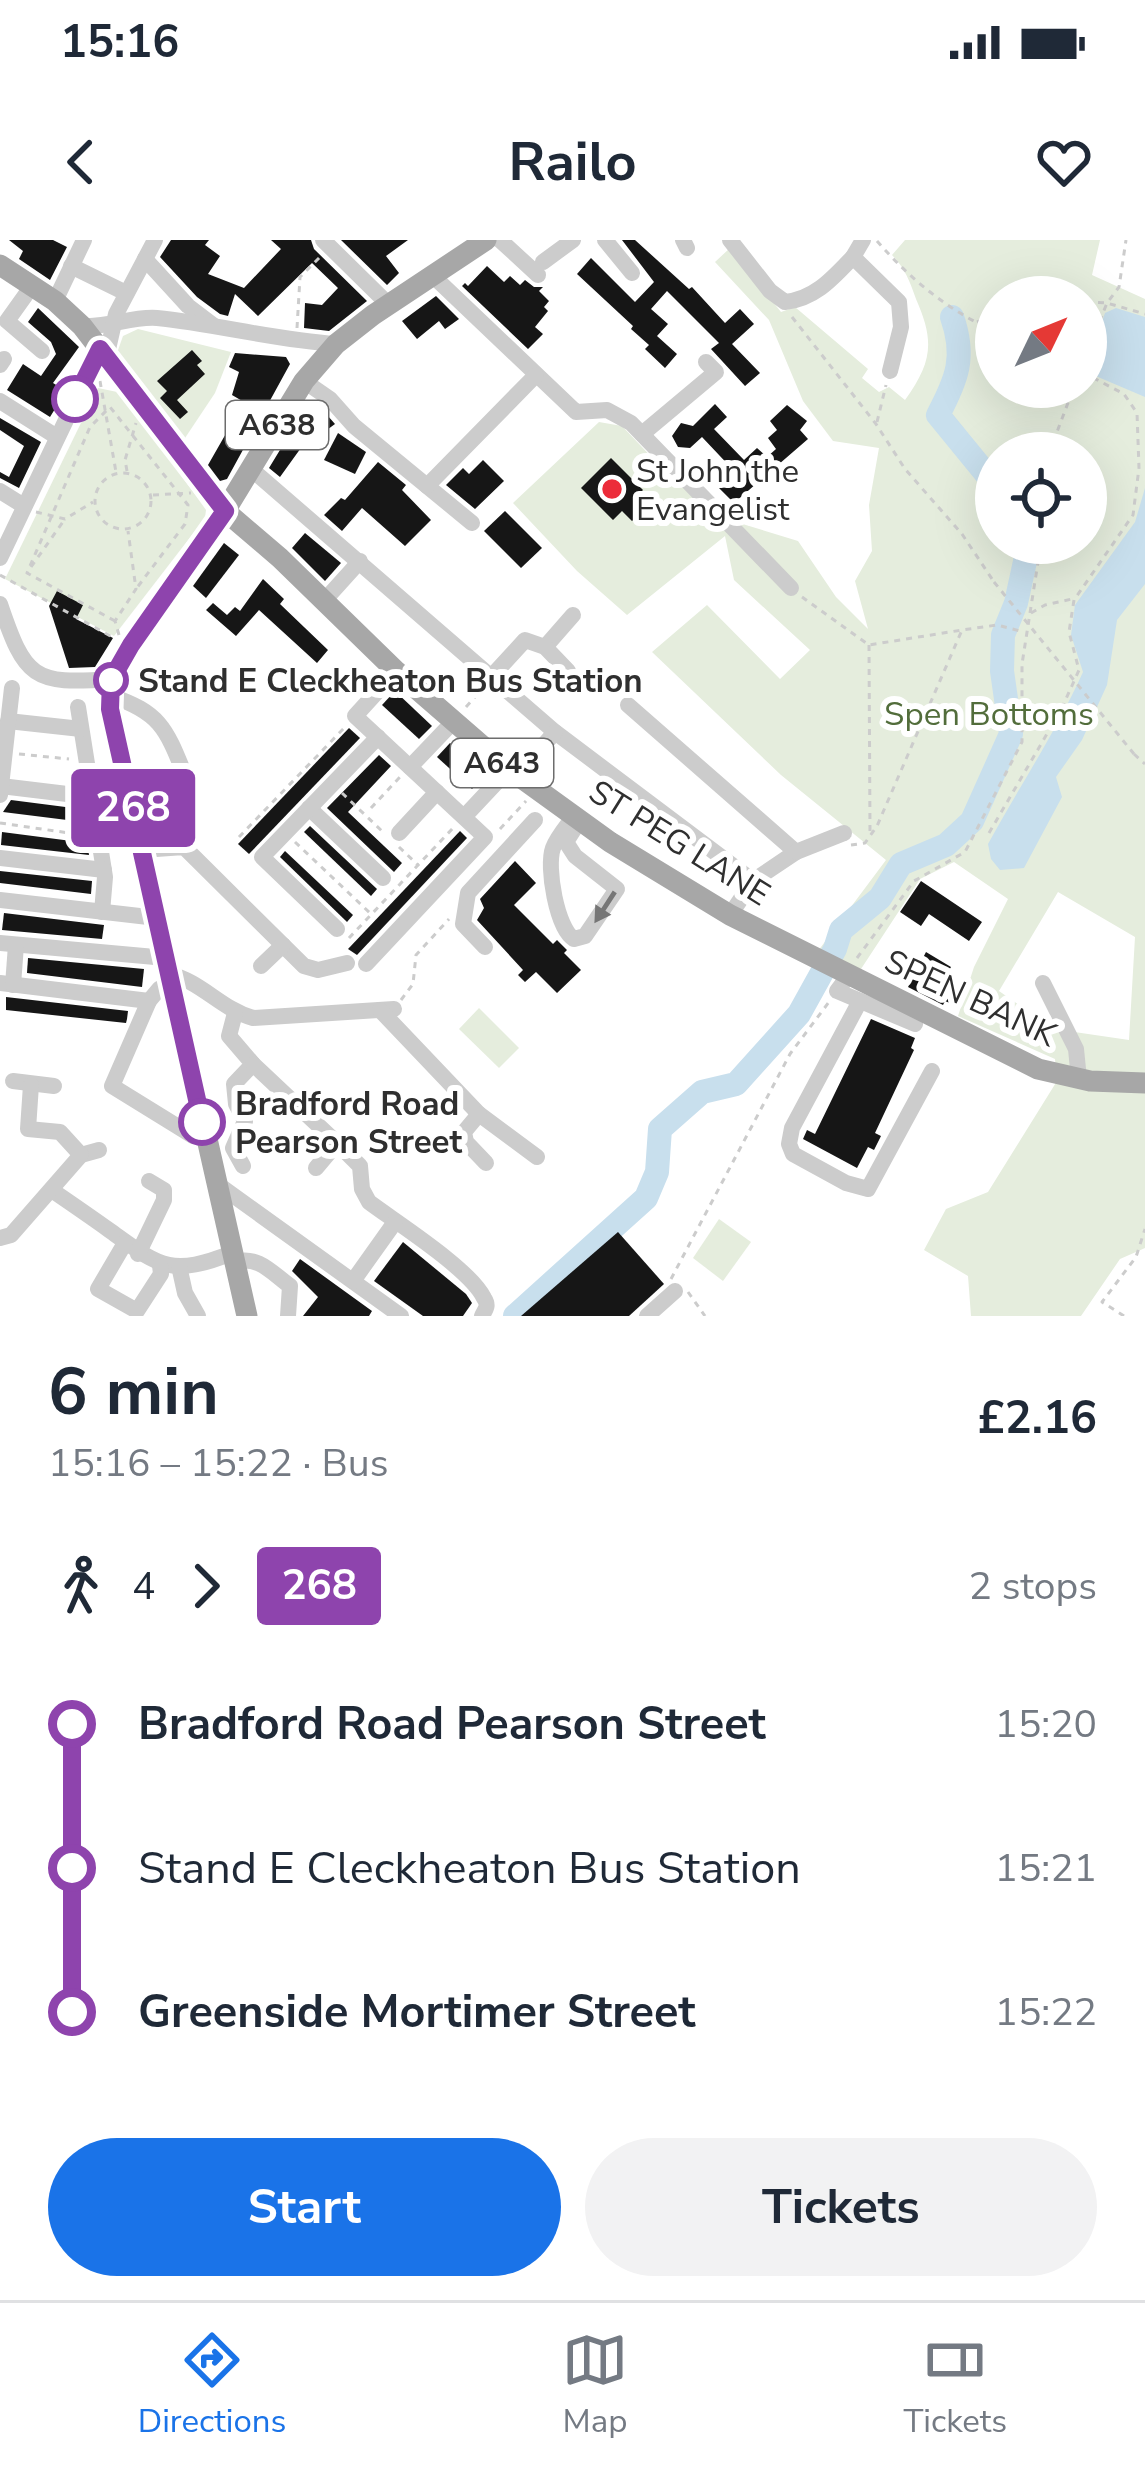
<!DOCTYPE html>
<html lang="en">
<head>
<meta charset="utf-8">
<style>
  :root { --surface:#fff; --page:#f2f2f3; --text:#1f2937; --muted:#747a83; --line:#e0e1e3; --accent:#1a73e8 }
  body { margin:0; font-family:"Nunito Sans",sans-serif; background:var(--page); color:var(--text); height:100vh; display:flex; flex-direction:column; font-size:45px; white-space:nowrap }
  * { box-sizing:border-box; margin:0 }
  p { font-size:39px; color:var(--muted) }
  .icon { flex:none; width:66px; height:66px; fill:none; stroke:currentColor; stroke-width:2; stroke-linecap:round; stroke-linejoin:round }
  .map { position:relative; height:1076px; overflow:hidden }
  .sheet { display:flex; flex-direction:column; background:var(--surface); flex:1 }
  .sheet>* { flex:none }
  .badge { padding:0 24px; border-radius:9px; font-size:42px; line-height:78px }
  .needle { width:78px; rotate:47deg }
  .tools { position:absolute; left:975px; top:36px; display:grid; gap:24px }
  .tools a { display:grid; place-items:center; width:132px; height:132px; border-radius:50%; background:var(--surface); box-shadow:0 12px 48px #0002; font-size:60px }
  .map>.badge { position:absolute; translate:-50% -50%; box-shadow:0 0 0 6px #fff }
  .legs { display:flex; align-items:center; gap:18px; height:132px; padding:0 48px; font-size:39px }
  .legs p { margin-inline-start:auto }
  .head { display:flex; align-items:center; justify-content:space-between; height:204px; padding:0 48px }
  h1 { font-size:66px; font-weight:700; line-height:90px }
  .action { display:flex; gap:24px; margin-top:auto; padding:24px 48px }
  .action a { flex:1; height:138px; border-radius:72px; background:var(--accent); color:#fff; font-size:48px; font-weight:700; line-height:138px; text-align:center }
  .action a+a { background:var(--page); color:var(--text) }
  ul { padding:0 48px; list-style:none }
  li { display:flex; align-items:center; gap:42px; height:144px; font-size:45px }
  li i { display:grid; place-items:center; width:18px; height:100%; margin:0 15px; background:currentColor }
  li i::after { content:''; width:30px; height:30px; margin:-15px; border:9px solid; border-radius:50%; background:var(--surface) }
  li p { margin-inline-start:auto }
  li:first-child i { background:linear-gradient(#0000 50%,currentColor 0) }
  li:last-child i { background:linear-gradient(currentColor 50%,#0000 0) }
  .status { display:flex; justify-content:space-between; align-items:center; height:84px; padding:0 60px; background:var(--surface); direction:ltr }
  .status svg { height:33px; fill:currentColor }
  header { display:flex; justify-content:space-between; align-items:center; height:156px; padding:0 48px; background:var(--surface); font-size:54px; font-weight:700 }
  .dock { display:flex; justify-content:space-around; align-items:center; height:168px; border-top:3px solid var(--line); background:var(--surface); font-size:33px; color:var(--muted) }
  .dock a { display:grid; justify-items:center; gap:6px }
  .dock .selected { color:var(--accent) }
  .map>svg:first-child { display:block }
  .green { fill:#e5eddd; fill-rule:evenodd }
  .water { fill:#c8dfed }
  .lines { fill:none; stroke-linecap:round; stroke-linejoin:round }
  .river { stroke:#c8dfed; stroke-width:24 }
  .building { fill:#161616 }
  .path { stroke:#ccc; stroke-width:3; stroke-dasharray:6 6; stroke-linecap:butt }
  .minor { stroke:#ccc; stroke-width:16 }
  .major { stroke:#a7a7a7; stroke-width:21 }
  .path-bridge { stroke:#ccc; stroke-width:3; stroke-dasharray:6 6; stroke-linecap:butt }
  .oneway { fill:#767676 }
  .line-1-casing { stroke:#fff; stroke-width:27 }
  .line-1 { stroke:#8e44ad; stroke-width:18 }
  .stop-1-dot { fill:#fff; stroke:#8e44ad; stroke-width:6 }
  .poi-dot { fill:#ec2c3a; stroke:#fff; stroke-width:4.5 }
  .labels { text-anchor:middle; stroke-width:12; stroke-linejoin:round; paint-order:stroke }
  .shield { fill:#fff; stroke:#6d6d6d; stroke-width:3 }
  .shield-label { font-size:30px; font-weight:bold; fill:#2f2f2f }
  .poi-label { font-size:33px; fill:#2f2f2f; stroke:#fff; text-anchor:start }
  .stop-label { font-size:33px; font-weight:bold; fill:#2f2f2f; stroke:#fff; text-anchor:start }
  .park-label { font-size:33px; fill:#526d3b; stroke:#fff }
  .street-label { font-size:33px; fill:#2f2f2f; stroke:#fff }
</style>
</head>
<body>
<div class="status"><b>15:16</b><svg viewBox="0 0 49 12"><path d="M0 12V9h3v3zM5 12V6h3v6zM10 12V3h3v9zM15 12V0h3v12zM26 1h20v11H26zM47 4h2v5h-2z"/></svg></div>
<header><svg class="icon" aria-label="back" viewBox="0 0 24 24"><path d="M15 5l-7 7 7 7"/></svg>Railo<svg class="icon" aria-label="heart" viewBox="0 0 24 24"><path d="M12 20l-8-8c-3-5 5-10 8-4 3-6 11-1 8 4z"/></svg></header>
<div class="map">
<svg width="1145" height="1076" viewBox="0 0 1145 1076">
  <rect width="100%" height="100%" fill="#fff"/>
  <g class="green">
    <path d="M905 0H1100L1092 35 1145 59V1008L1120 1019 1081 1076H971L968 1036 924 1010 946 969 988 952 1057 841 1055 819 958 776 974 727 1008 659 954 622 920 639 861 729 818 711 886 620 781 535 652 412 707 365 780 439 810 410 734 340 725 296 627 375 577 331 513 263 599 182 622 186 661 227 736 282 798 301 836 357 868 389 855 341 872 311 869 265 879 208 833 201 803 161 769 80 715 22 730 8 781 72 795 67 868 129 862 138 879 152 889 147 905 160C932 122 935 102 916 59 910 42 905 28 892 15ZM996 57H1086V147H996ZM996 213H1086V303H996ZM1058 652 1135 697 1129 800 1054 789 999 751Z"/>
    <polygon points="138,89 231,112 215,153 185,198 117,113 123,96"/>
    <polygon points="98,148 122,153 206,270 205,278 114,396 5,339"/>
    <polygon points="479,768 519,808 499,828 459,789"/>
    <polygon points="719,979 751,1002 723,1041 693,1018"/>
  </g>
  <g class="water">
    <polygon points="1116,68 1145,77 1145,157 1091,134 1086,127 1105,73"/>
    <path d="M1145 230V344L1117 380 1107 445 1082 500 1056 537 1062 557 1024 628 1000 630 991 619 988 604C1020 545 1055 494 1083 432L1071 395 1075 365 1135 282 1145 248Z"/>
  </g>
  <g class="lines">
    <g class="river">
      <path d="M952 77C966 117 957 139 938 175L996 246"/>
      <polyline points="515,1076 646,958 657,932 660,889 702,852 736,844 799,774 835,709 841,690 880,658 901,624 946,605 972,581 1011,494 1002,431 1003,395 1016,363 1029,303"/>
    </g>
  </g>
  <g class="building">
    <polygon points="9,0 53,0 67,7 50,40 19,19 23,11"/>
    <polygon points="171,0 209,0 205,5 220,16 208,34 244,48 281,9 271,0 311,0 314,9 367,61 329,91 304,88 305,63 322,65 338,48 312,23 258,76 235,54 228,76 220,74 197,57 160,17"/>
    <polygon points="341,0 408,0 386,16 399,33 387,45"/>
    <polygon points="622,0 635,0 689,49 692,47 725,83 740,69 754,84 732,104 760,133 745,146 711,109 719,103 667,51 651,69 668,84 657,96 677,114 665,128 645,109 649,105 631,89 633,86 577,34 591,18 635,62 654,42"/>
    <polygon points="487,26 504,42 510,36 520,45 525,40 534,47 543,47 539,51 549,61 544,67 548,71 535,87 543,94 528,109 462,46 465,43 468,46"/>
    <polygon points="436,56 459,79 445,89 439,81 417,99 402,81"/>
    <polygon points="38,68 79,107 53,143 66,151 50,177 7,150 23,124 41,136 56,114 51,102 28,82"/>
    <polygon points="192,110 202,121 197,125 205,134 177,160 188,172 180,179 160,158 167,151 157,141"/>
    <polygon points="235,113 286,117 290,124 227,239 220,241 208,225 244,162 232,155 239,132 229,127"/>
    <polygon points="715,164 727,177 714,189 744,220 757,208 767,217 776,209 768,198 777,190 770,181 787,165 807,181 800,190 808,199 734,263 719,248 736,233 702,197 690,208 678,207 672,196 681,183 693,186"/>
    <polygon points="320,167 335,184 320,195 316,187 280,237 269,228 300,177 303,179"/>
    <polygon points="0,178 41,202 19,248 0,238 0,232 9,237 24,206 0,190"/>
    <polygon points="338,193 366,212 355,234 324,220"/>
    <polygon points="611,218 643,250 634,259 644,269 632,281 622,271 613,280 581,248"/>
    <polygon points="483,220 504,241 475,269 446,245 463,228 469,234"/>
    <polygon points="378,222 406,245 402,250 431,280 405,306 362,268 342,291 324,275 341,258 345,260"/>
    <polygon points="505,271 542,308 521,328 484,291"/>
    <polygon points="305,293 341,323 325,341 292,308"/>
    <polygon points="224,303 239,315 206,358 193,346"/>
    <polygon points="263,339 284,359 280,364 328,410 317,423 259,370 236,396 206,370 213,363 227,375 235,367 240,371"/>
    <polygon points="57,351 83,365 76,379 113,398 95,427 69,428 49,366"/>
    <polygon points="395,451 432,486 419,499 382,465"/>
    <polygon points="349,488 360,498 249,614 238,604"/>
    <polygon points="450,503 485,536 472,549 437,517"/>
    <polygon points="379,515 391,526 348,572 402,623 394,632 327,568"/>
    <polygon points="11,560 81,569 83,582 3,572"/>
    <polygon points="310,586 377,649 371,656 304,592"/>
    <polygon points="460,591 467,598 357,715 348,709"/>
    <polygon points="2,592 87,603 89,615 1,605"/>
    <polygon points="285,611 353,675 347,682 280,617"/>
    <polygon points="515,621 536,643 514,665 553,704 557,700 567,710 564,713 581,730 557,753 536,732 525,742 518,735 523,730 477,680 484,668 480,659"/>
    <polygon points="0,631 92,641 91,654 0,643"/>
    <polygon points="921,641 982,682 969,701 929,674 921,686 900,672"/>
    <polygon points="4,673 104,685 102,699 2,690"/>
    <polygon points="926,712 951,727 946,736 956,741 952,764 945,761 943,765 908,747"/>
    <polygon points="28,718 144,729 142,747 27,733"/>
    <polygon points="6,757 128,771 127,779 126,783 6,770"/>
    <polygon points="871,779 915,798 911,808 914,810 875,893 881,896 874,910 868,907 857,928 803,899 807,890 815,894"/>
    <polygon points="618,992 664,1044 629,1076 521,1076"/>
    <polygon points="403,1002 466,1054 472,1063 463,1076 423,1076 374,1041"/>
    <polygon points="300,1019 372,1071 369,1076 303,1076 318,1057 292,1031"/>
  </g>
  <g class="lines">
    <g class="path">
      <path d="M877 1C911 40 949 71 996 92"/>
      <polyline points="1086,62 1107,63 1145,74"/>
      <polyline points="792,77 876,184 905,229 962,294 994,342"/>
      <polyline points="977,82 996,76"/>
      <polyline points="297,88 300,37 321,16"/>
      <polyline points="1086,115 1107,63 1119,47 1126,0"/>
      <polyline points="100,141 116,232"/>
      <polyline points="877,182 886,145"/>
      <polyline points="1049,213 1074,147"/>
      <polyline points="127,231 125,220 136,183"/>
      <circle cx="123" cy="261" r="28"/>
      <polyline points="153,255 191,253"/>
      <polyline points="36,272 65,279 93,262"/>
      <polyline points="31,327 65,279"/>
      <polyline points="0,335 114,398"/>
      <polyline points="802,357 869,405 962,390"/>
      <polyline points="1031,373 1045,365 1072,359"/>
      <polyline points="115,381 27,333 90,187 110,167 188,265 185,284 136,349"/>
      <polyline points="119,395 115,381 136,349 128,291"/>
      <polyline points="869,405 870,593"/>
      <polyline points="466,467 484,447"/>
      <polyline points="19,514 69,519"/>
      <polyline points="1134,514 1145,524"/>
      <polyline points="342,553 383,592"/>
      <polyline points="371,568 400,537"/>
      <polyline points="0,583 83,595"/>
      <polyline points="500,589 526,561"/>
      <polyline points="989,593 1061,470 1079,430 1069,392 1074,360 1133,275 1139,228 1137,173 1124,154 1086,134"/>
      <polyline points="239,597 346,486"/>
      <polyline points="295,602 371,674"/>
      <polyline points="851,605 865,603 877,586 962,390 997,385 1024,392"/>
      <polyline points="399,607 418,625"/>
      <polyline points="349,698 454,587"/>
      <polyline points="857,718 914,641 965,612 1022,502 1022,424 1041,303"/>
      <polyline points="401,760 413,744 416,715 449,679"/>
      <polyline points="671,1039 790,814 829,762"/>
      <polyline points="688,1052 705,1076"/>
      <polyline points="1124,1076 1102,1062 1136,1017 1145,989"/>
    </g>
    <g class="minor">
      <polyline points="323,0 388,64"/>
      <polyline points="500,0 538,35"/>
      <polyline points="605,0 632,33"/>
      <polyline points="683,0 687,8"/>
      <path d="M730 0 770 51 785 62C815 59 833 38 853 17L899 62 901 87 890 131"/>
      <polyline points="853,17 863,0"/>
      <polyline points="145,19 188,66 213,85"/>
      <polyline points="543,22 573,0"/>
      <polyline points="71,26 126,53"/>
      <polyline points="431,34 576,172 607,170 631,183 791,348"/>
      <polyline points="32,46 7,81 42,111"/>
      <polyline points="55,61 84,0"/>
      <path d="M82 86C108 88 132 76 157 78 217 84 274 100 336 104"/>
      <polyline points="106,118 116,74 155,0"/>
      <polyline points="0,125 4,119"/>
      <polyline points="304,141 330,159 354,186 472,283"/>
      <polyline points="0,161 57,197"/>
      <polyline points="642,194 716,132 706,122"/>
      <polyline points="250,228 555,492 753,641"/>
      <polyline points="427,246 536,135"/>
      <polyline points="0,251 24,266"/>
      <polyline points="0,318 100,109"/>
      <polyline points="323,362 360,321"/>
      <path d="M0 364C25 438 33 445 111 439"/>
      <polyline points="545,407 573,375"/>
      <polyline points="492,436 525,400 545,407 568,431"/>
      <path d="M111 456C159 472 166 488 184 533"/>
      <polyline points="628,465 796,612 753,641 730,675"/>
      <polyline points="78,467 105,637 102,672"/>
      <polyline points="8,481 81,489"/>
      <polyline points="410,527 453,482"/>
      <polyline points="518,535 555,492"/>
      <polyline points="1,546 92,557"/>
      <polyline points="0,555 12,448"/>
      <polyline points="309,568 383,638"/>
      <path d="M574 576C567 586 557 597 553 608 546 627 557 689 574 699L585 696 617 649 575 616 566 602 580 580"/>
      <polyline points="464,577 509,529"/>
      <polyline points="399,593 437,552"/>
      <polyline points="142,610 184,607 304,726 318,730 347,723"/>
      <polyline points="796,612 844,593"/>
      <polyline points="0,618 104,630"/>
      <polyline points="0,660 157,678"/>
      <polyline points="337,689 262,617 378,497"/>
      <polyline points="0,703 166,718"/>
      <polyline points="485,707 463,684 468,653 535,580"/>
      <polyline points="366,724 485,597 355,476 396,431"/>
      <polyline points="261,726 283,705"/>
      <path d="M169 734C201 741 221 769 253 778L394 769"/>
      <polyline points="849,735 837,751 915,784"/>
      <polyline points="0,743 149,761"/>
      <polyline points="171,743 159,749 149,761 112,846 193,896 204,894"/>
      <polyline points="1043,743 1076,809 1079,839"/>
      <polyline points="13,745 16,705"/>
      <polyline points="860,761 792,888 789,904 793,914 846,943 868,949 932,831"/>
      <polyline points="380,770 479,874 537,917"/>
      <polyline points="235,773 229,796 253,824 234,844 236,864 245,881 233,908 243,926"/>
      <polyline points="253,824 337,903 316,928"/>
      <polyline points="13,841 54,846"/>
      <polyline points="479,874 464,892 466,902 486,923"/>
      <path d="M337 903 360 926 362 949 369 962C397 983 470 1029 484 1058 489 1066 486 1068 482 1076"/>
      <polyline points="81,915 99,910"/>
      <polyline points="216,943 401,1076"/>
      <path d="M53 951C72 964 91 977 109 990 158 1025 169 1038 232 1013"/>
      <polyline points="0,998 11,995 81,915 60,892 28,889 31,845"/>
      <polyline points="125,1003 98,1049 137,1071 161,1034 160,1025"/>
      <polyline points="138,1014 164,960 164,950 149,941"/>
      <path d="M234 1022C258 1015 271 1032 290 1046L288 1076"/>
      <polyline points="179,1026 185,1053 198,1076"/>
      <polyline points="353,1041 395,982"/>
      <polyline points="647,1076 675,1051"/>
    </g>
    <g class="major">
      <polyline points="0,25 55,61 82,86 225,271 280,318 396,431 509,529 610,602 730,675 1038,829 1090,841 1145,843"/>
      <polyline points="247,1076 110,469 111,439 131,405 225,271 304,141 336,104 373,75 486,0"/>
    </g>
    <polyline class="path-bridge" points="994,342 1134,514"/>
  </g>
  <defs><path id="oneway-solid" d="M-6-.8H1V-3.2L6.5 0L1 3.2V.8H-6Z" transform="scale(3)"/></defs>
  <use class="oneway" href="#oneway-solid" transform="translate(605 667) rotate(123)"/>
  <g class="lines">
    <g class="line-1-casing">
      <polyline id="line-1" points="75,159 100,109 225,271 131,405 111,440 110,469 202,882"/>
    </g>
    <use href="#line-1" class="line-1"/>
  </g>
  <g class="stop-1-dot">
    <circle cx="75" cy="159" r="21"/>
    <circle cx="111" cy="440" r="15"/>
    <circle cx="202" cy="882" r="21"/>
  </g>
  <circle class="poi-dot" cx="612" cy="249" r="12"/>
  <g class="labels">
    <g class="shield">
      <rect x="226" y="161" width="102" height="48" rx="9"/>
      <rect x="451" y="499" width="102" height="48" rx="9"/>
    </g>
    <g class="shield-label">
      <text x="277" y="195">A638</text>
      <text x="502" y="533">A643</text>
    </g>
    <g class="poi-label">
      <text x="636" y="242">St John the<tspan x="636" dy="38">Evangelist</tspan></text>
    </g>
    <g class="stop-label">
      <text x="138" y="452">Stand E Cleckheaton Bus Station</text>
      <text x="235" y="875">Bradford Road<tspan x="235" dy="38">Pearson Street</tspan></text>
    </g>
    <g class="park-label">
      <text x="989" y="485">Spen Bottoms</text>
    </g>
    <g class="street-label">
      <text transform="translate(680 602) rotate(32)" y="12">ST PEG LANE</text>
      <text transform="translate(971 757) rotate(25)" y="12">SPEN BANK</text>
    </g>
  </g>
</svg>
<div class="tools">
<a><svg class="needle" viewBox="-14 -14 28 28"><path d="M0-13l5 13h-10z" fill="#e53935"/><path d="M0 13l5-13h-10z" fill="#747a83"/></svg></a>
<a><svg class="icon" aria-label="locate" viewBox="0 0 24 24"><circle cx="12" cy="12" r="6"/><path d="M12 2v4M12 18v4M2 12h4M18 12h4"/></svg></a>
</div>
<b class="badge" style="left:133px;top:568px;background:#8e44ad;color:#fff">268</b>
</div>
<section class="sheet">
<div class="head"><div><h1>6 min</h1><p>15:16 – 15:22 · Bus</p></div><b>£2.16</b></div>
<div class="legs"><svg class="icon" aria-label="walk" viewBox="0 0 24 24"><circle cx="13" cy="4" r="2"/><path d="M13 8l-2 6 4 7M11 14l-3 7M7 12l3-4h3l4 4"/></svg>4<svg class="icon" aria-label="forward" viewBox="0 0 24 24"><path d="M9 5l7 7-7 7"/></svg><b class="badge" style="background:#8e44ad;color:#fff">268</b><p>2 stops</p></div>
<ul>
<li><i style="color:#8e44ad"></i><b>Bradford Road Pearson Street</b><p>15:20</p></li>
<li><i style="color:#8e44ad"></i><span>Stand E Cleckheaton Bus Station</span><p>15:21</p></li>
<li><i style="color:#8e44ad"></i><b>Greenside Mortimer Street</b><p>15:22</p></li>
</ul>
<div class="action"><a>Start</a><a>Tickets</a></div>
</section>
<nav class="dock">
<a class="selected"><svg class="icon" aria-label="directions" viewBox="0 0 24 24"><path d="M12 3l9 9-9 9-9-9zM9 14v-3h6M13 9l2 2-2 2"/></svg>Directions</a>
<a><svg class="icon" aria-label="map" viewBox="0 0 24 24"><path d="M3 6l6-2 6 2 6-2v14l-6 2-6-2-6 2zM9 4v14M15 6v14"/></svg>Map</a>
<a><svg class="icon" aria-label="tickets" viewBox="0 0 24 24"><path d="M3 7h18v10H3zM15 7v10"/></svg>Tickets</a>
</nav>
</body>
</html>
